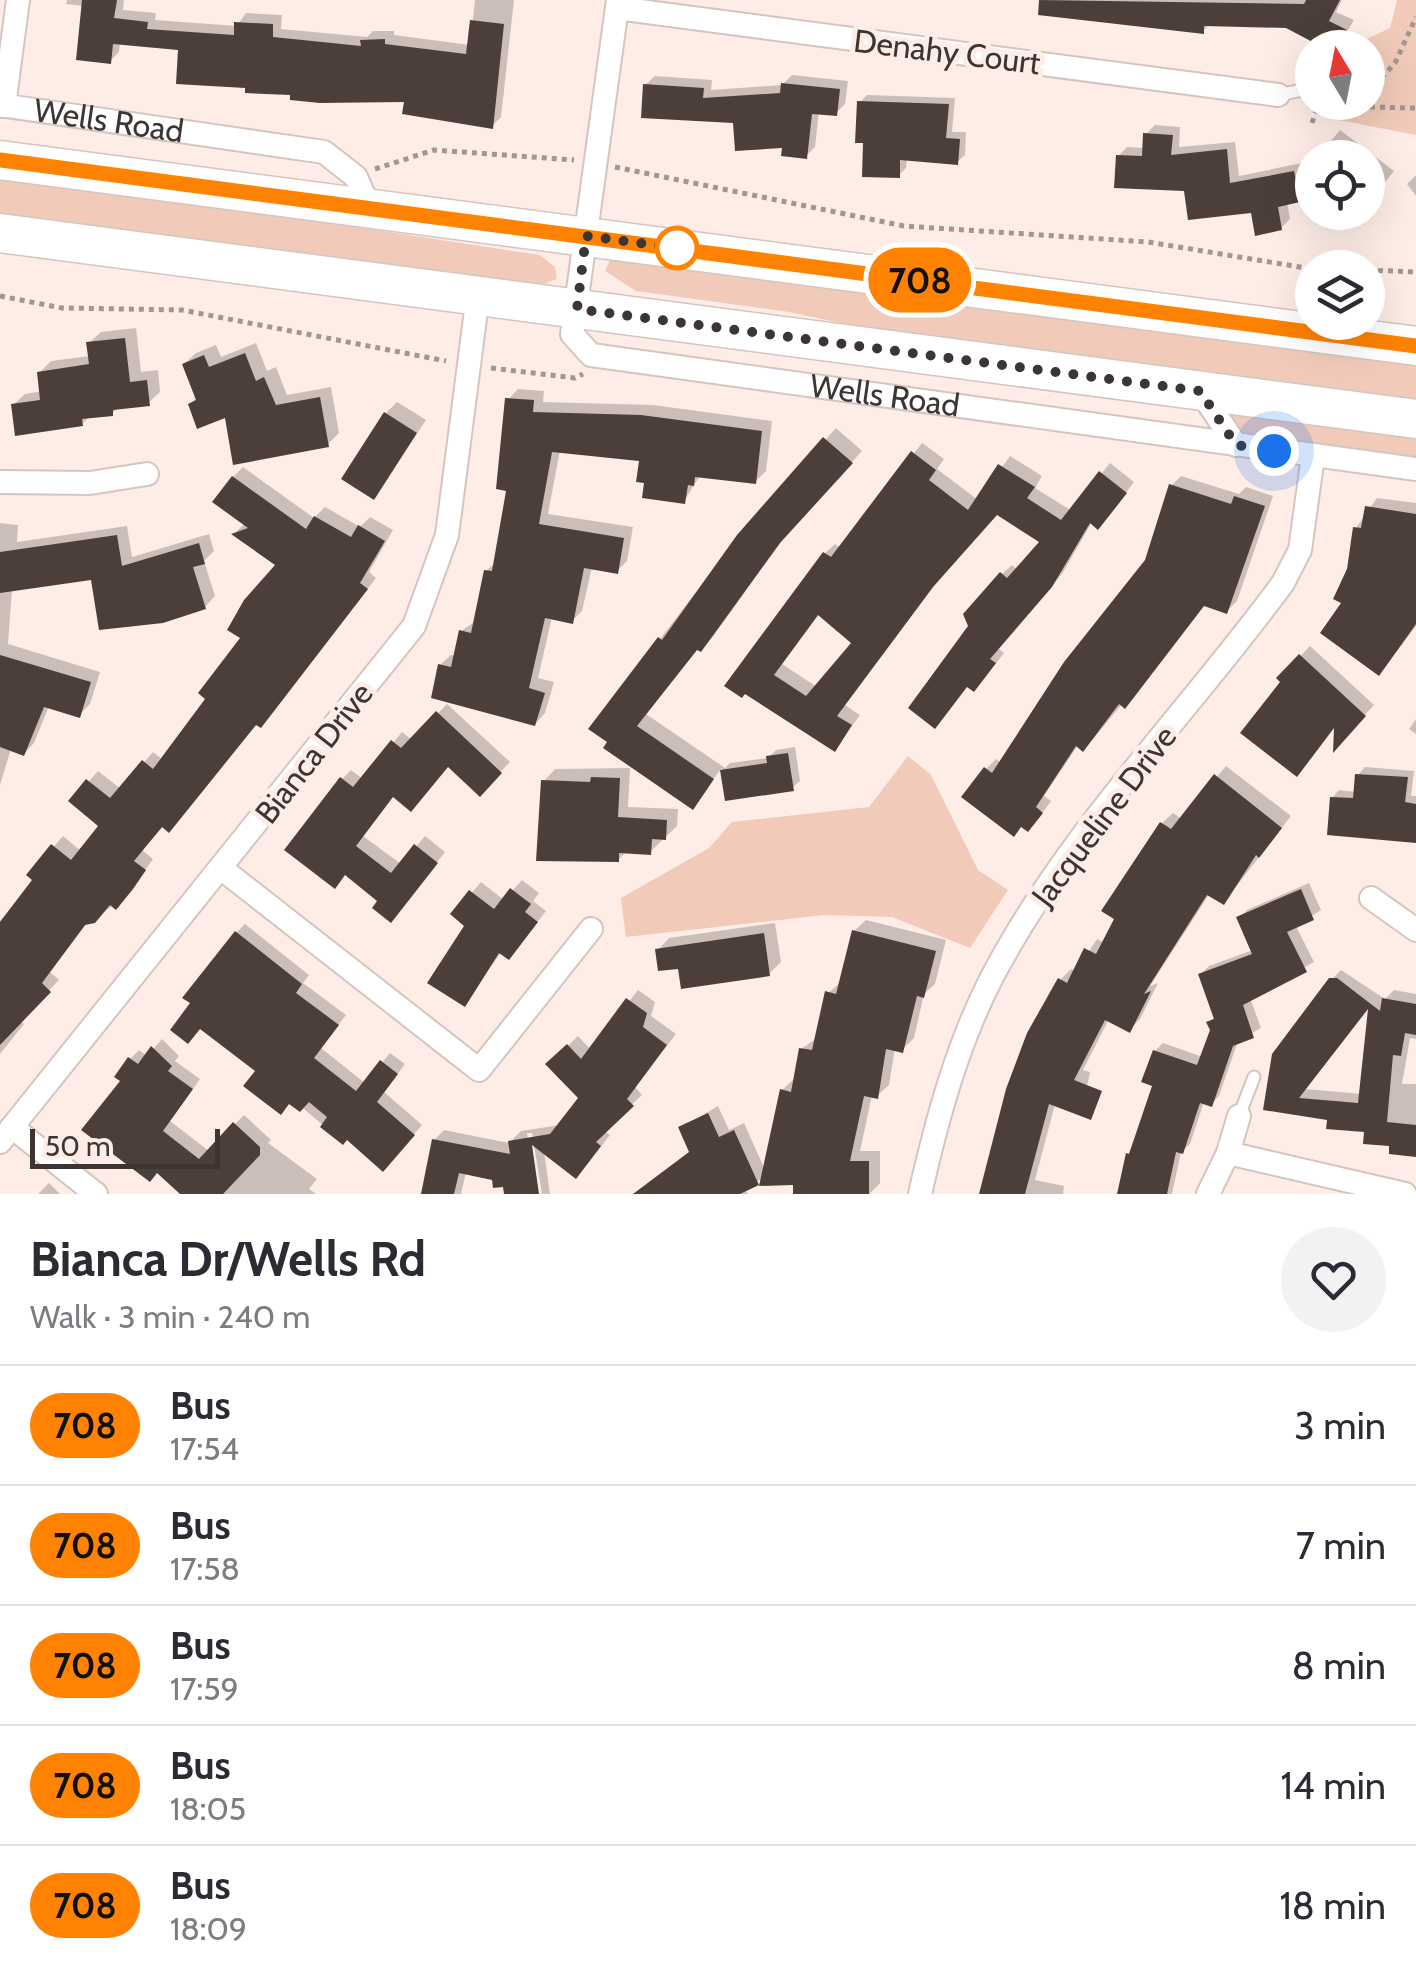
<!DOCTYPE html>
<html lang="en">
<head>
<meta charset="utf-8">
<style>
  :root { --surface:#fff; --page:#f2f2f3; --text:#2b2b33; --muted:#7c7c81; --line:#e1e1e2 }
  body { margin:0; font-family:Cabin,sans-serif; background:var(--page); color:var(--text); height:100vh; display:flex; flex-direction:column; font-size:38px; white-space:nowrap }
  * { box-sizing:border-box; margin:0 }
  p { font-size:32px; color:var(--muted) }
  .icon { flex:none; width:55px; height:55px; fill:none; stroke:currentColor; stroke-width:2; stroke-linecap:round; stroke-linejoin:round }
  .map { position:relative; height:1194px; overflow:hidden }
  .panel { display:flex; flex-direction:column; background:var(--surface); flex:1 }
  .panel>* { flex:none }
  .badge { padding:0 20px; border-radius:32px; font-size:35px; line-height:65px }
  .needle { width:65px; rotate:350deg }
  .buttons { position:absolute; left:1295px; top:30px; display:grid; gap:20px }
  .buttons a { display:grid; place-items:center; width:90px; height:90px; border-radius:50%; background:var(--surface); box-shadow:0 10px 40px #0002; font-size:50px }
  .scale { position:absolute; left:30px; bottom:25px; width:190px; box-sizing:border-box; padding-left:10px; border:5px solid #3c3533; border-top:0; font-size:28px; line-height:35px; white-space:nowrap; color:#3c3533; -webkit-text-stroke:8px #feede7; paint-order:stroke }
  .you { position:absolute; width:50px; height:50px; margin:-25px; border:8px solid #fff; border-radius:50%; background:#1a73e8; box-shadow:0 0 0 15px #1a73e833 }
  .map>.badge { position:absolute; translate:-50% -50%; box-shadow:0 0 0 5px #fff }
  .round { display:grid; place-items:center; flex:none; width:105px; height:105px; border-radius:52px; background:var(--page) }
  .overview { display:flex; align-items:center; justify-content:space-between; height:170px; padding:0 30px }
  h1 { font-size:48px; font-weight:800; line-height:75px }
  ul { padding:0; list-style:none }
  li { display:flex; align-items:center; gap:30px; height:120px; padding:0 30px; border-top:2px solid var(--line) }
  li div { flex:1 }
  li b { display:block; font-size:38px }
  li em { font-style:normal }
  li .badge { min-width:110px; font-weight:700; text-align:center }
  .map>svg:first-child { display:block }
  .green { fill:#f1caba }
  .shadow { fill:#0003; fill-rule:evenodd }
  .building { fill:#4c3f3a; fill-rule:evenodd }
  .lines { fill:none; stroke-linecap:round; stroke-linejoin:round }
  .lane-casing { stroke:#d5c5bf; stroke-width:15 }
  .street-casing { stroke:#d5c5bf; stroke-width:26 }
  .primary-casing { stroke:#d5c5bf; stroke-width:41 }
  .path { stroke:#a39692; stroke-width:5; stroke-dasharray:5 5; stroke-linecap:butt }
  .lane { stroke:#fff; stroke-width:11 }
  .street { stroke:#fff; stroke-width:22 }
  .primary { stroke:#fff; stroke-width:38 }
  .line-casing { stroke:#fff; stroke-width:22 }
  .line { stroke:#ff8200; stroke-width:15 }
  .walk { stroke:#3c3533; stroke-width:10; stroke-dasharray:0 18 }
  .stop-dot { fill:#fff; stroke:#ff8200; stroke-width:5 }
  .labels { text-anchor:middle; stroke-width:10; stroke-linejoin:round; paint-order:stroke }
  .street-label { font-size:32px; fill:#3c3533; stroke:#feede7 }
</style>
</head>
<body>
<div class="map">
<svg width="1416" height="1194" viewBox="0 0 1416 1194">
  <rect width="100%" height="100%" fill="#feede7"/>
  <g class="green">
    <polygon points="1397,0 1416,0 1416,135 1328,118 1325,103 1368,102 1368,48 1350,47 1390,28"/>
    <polygon points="0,173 540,255 555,267 557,279 533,288 0,220"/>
    <polygon points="627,256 1416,360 1416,407 970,350 789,312 636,291 605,271 610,260"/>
    <polygon points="1227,412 1416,432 1416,457 1241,434"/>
    <polygon points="908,756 931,775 978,870 1008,890 970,948 892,917 824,915 626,937 621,898 709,848 732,822 869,807"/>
  </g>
  <g class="shadow">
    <polygon points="67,0 124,0 123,10 156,13 155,20 237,26 246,13 282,15 281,29 367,37 373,31 394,31 394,35 470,45 475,0 514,0 501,117 492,126 406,99 247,86 181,48 120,42 119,52 110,61 84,6 66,4"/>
    <polygon points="1044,0 1342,0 1336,12 1354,20 1337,48 1286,26 1210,24 1203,31 1042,15"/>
    <polygon points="792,75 848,81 845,104 836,113 819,112 815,147 806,156 735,121 645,85 655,76 712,80 711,90 782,85"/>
    <polygon points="867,95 955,98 952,132 966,132 965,155 957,162 907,158 906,168 899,175 860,102"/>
    <polygon points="1155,125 1180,127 1179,147 1235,142 1239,176 1302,163 1307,191 1298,200 1287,202 1290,219 1281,228 1253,210 1187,189 1118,156 1127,147 1145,148 1146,134"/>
    <polygon points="1340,130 1394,171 1368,204 1368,158 1317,158"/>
    <polygon points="1416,175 1416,196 1407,184"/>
    <polygon points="136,328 141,372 158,370 160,392 148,403 119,406 112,414 90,416 82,424 13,405 25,394 42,391 39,373 51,361 90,356 89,343 101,332"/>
    <polygon points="256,343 267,371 276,367 287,395 331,387 339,433 327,445 190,404 198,397 184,364 196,353 216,345 221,357"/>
    <polygon points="518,389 544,391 543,402 653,405 772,421 766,471 755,482 700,476 684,501 647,481 642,459 560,450 548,514 633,527 627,561 617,571 592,567 582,611 572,621 552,617 538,678 554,682 545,713 535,724 440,665 451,655 456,656 461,631 476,621 486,571 497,561 508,489 508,400"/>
    <polygon points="397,402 426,420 374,497 386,413"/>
    <polygon points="836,428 862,451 790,529 712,638 699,647 646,714 725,768 730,763 768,758 776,750 795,747 800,781 792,788 727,798 722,768 692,806 607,747 660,639 739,536"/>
    <path d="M922 443 944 459 937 469 978 500 1010 456 1042 476 1035 488 1072 511 1110 463 1134 482 1108 517 1092 522 1062 574 998 648 1004 653 984 679 969 684 971 627 1002 574 1012 565 1018 570 1043 542 998 513 943 574 845 705 860 715 835 749 746 691 728 686 825 553 835 544 841 548ZM820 613 855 643 817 687 782 664Z"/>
    <polygon points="243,467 314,518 325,507 360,527 370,517 393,530 369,572 376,578 270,715 257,722 142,850 153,859 126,897 88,922 50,972 59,980 20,1021 24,1024 0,1054 0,921 35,879 29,875 63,836 81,851 101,825 72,801 98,771 121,789 153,752 163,760 209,698 279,565 235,533 245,523 233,477"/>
    <polygon points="1181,476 1239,494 1246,487 1273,496 1237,601 1227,611 1205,604 1093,739 1083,749 1078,745 1044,796 1051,801 1038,819 986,769 996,759 1002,763 1148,561 1171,486"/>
    <polygon points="1377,498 1416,503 1416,626 1388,663 1345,602 1356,528"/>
    <polygon points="0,523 18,525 17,542 127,526 132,557 209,534 214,551 204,561 215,596 205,607 93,578 12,589 8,644 100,672 90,704 79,715 49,706 34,743 24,754 11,749 0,785"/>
    <polygon points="1310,646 1374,705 1336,746 1337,724 1306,764 1280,678"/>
    <polygon points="447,704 510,762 480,793 449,764 394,795 363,836 401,864 425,836 445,852 400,910 346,873 342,779 351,770 363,779 402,732 412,740"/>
    <polygon points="1416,719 1416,734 1409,729"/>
    <polygon points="1226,766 1291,816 1224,902 1210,893 1150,986 1158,983 1140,1019 1129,1030 1109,1019 1083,1070 1090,1072 1084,1100 1055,1104 1035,1180 1064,1186 1063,1194 983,1194 1060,980 1071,969 1076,971 1097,939 1105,943 1118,918 1105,910 1162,823 1173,813 1182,819"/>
    <polygon points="1365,767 1414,771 1411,796 1416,796 1416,841 1332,798 1339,790 1356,792 1358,775"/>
    <polygon points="630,768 628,807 678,809 677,826 650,852 627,851 618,860 544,781 555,769"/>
    <polygon points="522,880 539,893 533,901 546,911 518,947 502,951 464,1004 468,925 454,914 481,882 504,900"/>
    <polygon points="1309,883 1321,910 1296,926 1314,962 1250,998 1261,1028 1238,1041 1219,1096 1211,1104 1204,1102 1190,1144 1181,1152 1172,1194 1119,1194 1128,1155 1156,1085 1155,1051 1163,1043 1203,1057 1212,1030 1209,1022 1216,1016 1201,974 1209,966 1253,950 1239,918 1247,910"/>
    <polygon points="866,920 946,940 935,984 924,994 914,1038 902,1050 895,1048 889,1085 877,1096 872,1095 860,1151 880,1151 880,1183 869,1194 795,1194 796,1183 764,1177 745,1189 748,1194 638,1194 691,1151 681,1128 718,1106 729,1130 744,1123 765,1170 782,1090 794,1079 801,1049 817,1038 828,993 841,982 854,931"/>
    <polygon points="775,923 781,962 769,974 681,966 658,950 669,938"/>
    <polygon points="245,924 309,975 303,983 346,1015 321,1048 365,1083 390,1053 405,1064 384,1092 422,1125 392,1160 347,1137 343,1142 259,1071 237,932"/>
    <path d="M1341 970 1385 999 1394 990 1416 994V1039L1410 1038 1402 1084H1416V1154L1329 1118 1266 1108 1331 980ZM1370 1004 1362 1094 1305 1089Z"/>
    <polygon points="638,990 655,1002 651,1016 676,1034 635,1087 642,1095 604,1131 610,1135 586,1166 544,1151 550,1194 542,1194 532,1133 527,1133 537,1194 507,1194 505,1184 494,1178 466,1172 461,1194 423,1194 434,1140 444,1130 509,1143 521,1131 560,1125 581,1098 549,1064 578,1036 591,1050"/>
    <polygon points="162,1039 179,1056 175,1061 200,1079 170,1121 209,1151 244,1115 271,1140 268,1143 317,1179 309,1189 316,1194 183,1194 123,1080 130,1059 139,1050 147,1056"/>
    <polygon points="49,1183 60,1194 38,1194"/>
  </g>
  <g class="building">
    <polygon points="82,0 117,0 114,18 148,22 147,29 234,35 234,22 273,24 273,37 361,46 360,40 385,39 385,44 466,54 470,20 504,24 493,129 402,114 404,102 320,103 290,100 290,95 245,93 245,88 176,84 178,50 113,44 111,64 76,60"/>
    <polygon points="1039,0 1304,4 1306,0 1340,0 1329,21 1347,30 1338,48 1324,48 1286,28 1204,26 1204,34 1038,15"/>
    <polygon points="781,83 840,89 837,116 812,114 807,159 781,156 782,148 735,151 733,123 641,118 643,84 704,88 703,98 780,93"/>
    <polygon points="857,101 949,104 946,138 960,139 958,165 900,160 900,178 862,177 863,143 855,143"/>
    <polygon points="1143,133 1173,135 1171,155 1227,149 1230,183 1294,171 1300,202 1278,207 1282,230 1255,236 1251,213 1188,220 1184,191 1114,188 1116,155 1142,156"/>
    <polygon points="125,338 130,382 147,380 150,406 113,410 113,416 82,419 83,426 15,436 11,404 40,400 37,372 89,364 86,342"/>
    <polygon points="245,353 256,381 264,377 276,405 320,397 329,447 233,465 225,418 197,429 188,404 196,400 182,364 204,355 209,367"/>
    <polygon points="505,398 534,400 533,412 641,415 762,431 756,484 695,477 694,486 688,485 685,504 642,498 644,483 636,482 639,461 552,452 539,524 624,538 618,574 584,568 573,624 545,618 529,688 545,693 535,726 431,698 438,664 451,667 459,630 471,633 484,570 492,571 506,491 496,489"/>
    <polygon points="384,412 417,433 374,500 341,479"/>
    <polygon points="823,437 853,463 780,543 701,652 697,650 637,726 714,779 693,810 603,748 607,742 588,729 658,637 662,640 737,535"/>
    <path d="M911 451 936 470 929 480 968 510 998 464 1035 487 1027 498 1061 520 1099 471 1127 493 1098 530 1090 523 1052 587 990 659 996 663 974 692 967 687 935 729 908 708 968 626 963 614 1000 572 1007 578 1039 542 997 515 933 587 837 716 852 725 835 752 745 694 742 698 724 686 823 552 831 557ZM818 615 851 643 806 696 774 675Z"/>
    <polygon points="232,476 306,529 314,516 351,537 358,525 385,541 360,583 368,589 261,728 256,725 169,833 162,827 134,861 146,870 133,889 116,910 110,905 95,923 85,925 42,983 51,992 0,1045 0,922 32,880 26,875 51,844 71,860 98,826 68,801 86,779 110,798 142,760 153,769 205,699 198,693 240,638 227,630 244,600 275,565 231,534 248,528 212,502"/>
    <polygon points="1169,484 1231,504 1234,496 1265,506 1227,614 1204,606 1125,709 1119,704 1083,752 1076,746 1036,807 1043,813 1028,832 1021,827 1014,837 961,797 984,767 992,773 1064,662 1145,560"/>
    <polygon points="1365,506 1416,514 1416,624 1379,676 1320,633 1341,603 1333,599 1347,569 1353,527 1361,528"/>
    <polygon points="117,535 122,566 199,543 205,564 193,567 206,609 163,623 99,630 91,580 0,593 0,552"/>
    <polygon points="1299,654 1366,716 1333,753 1334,728 1297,777 1240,733 1280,682 1276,678"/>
    <polygon points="0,655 91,682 80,718 44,707 24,756 0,747"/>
    <polygon points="436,711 502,773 480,797 448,767 411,812 393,797 356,846 391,873 414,844 438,863 391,923 372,908 377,901 345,875 335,889 284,850 340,777 353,787 391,740 401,748"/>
    <polygon points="788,753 794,791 725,801 720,770 767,763 766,756"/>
    <polygon points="1214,774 1282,828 1259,858 1256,855 1224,905 1207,895 1144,994 1151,991 1130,1033 1105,1020 1074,1080 1102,1091 1091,1120 1049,1104 1025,1194 979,1194 1006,1089 1027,1033 1058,978 1067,983 1084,948 1096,954 1114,919 1101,911 1160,822 1171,829"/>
    <polygon points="1355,774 1408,777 1405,802 1416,804 1416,843 1327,835 1330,797 1353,798"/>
    <polygon points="591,777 620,778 618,817 667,820 666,840 652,839 651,855 619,853 619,862 536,861 541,780 590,782"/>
    <polygon points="510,888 531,904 525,912 538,922 509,960 499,953 465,1007 427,983 464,926 450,914 469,890 494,909"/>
    <polygon points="1301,889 1314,920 1287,932 1307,972 1243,1005 1254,1038 1233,1046 1212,1107 1200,1103 1183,1154 1176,1152 1167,1194 1117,1194 1126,1153 1129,1154 1152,1086 1141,1082 1153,1050 1197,1065 1210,1030 1206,1022 1214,1019 1198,974 1252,954 1236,917"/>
    <polygon points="852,930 936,951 924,998 917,996 903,1053 886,1049 878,1099 864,1096 850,1161 869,1161 869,1194 793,1194 793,1185 759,1186 780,1089 791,1092 799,1048 812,1050 825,991 836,994"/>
    <polygon points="235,931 302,984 296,993 339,1025 314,1058 356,1091 380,1060 398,1074 377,1102 415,1135 383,1172 347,1140 343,1145 320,1127 327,1117 309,1102 300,1112 289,1104 281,1115 243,1086 255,1071 200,1029 188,1044 170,1030 190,1003 182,998"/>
    <polygon points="764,933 770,976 681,989 678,969 658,971 655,949"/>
    <path d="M1329 978H1337L1380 1011 1382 998 1416 1004V1035L1405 1033 1401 1056 1393 1055 1387 1122 1416 1125V1157L1389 1154V1146L1363 1144 1364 1132 1326 1129 1327 1120 1263 1110 1272 1054ZM1368 1009 1358 1103 1299 1098Z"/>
    <polygon points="626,998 647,1013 643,1027 667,1045 627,1099 634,1106 596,1142 601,1146 576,1179 532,1145 539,1194 504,1194 503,1187 493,1188 492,1180 459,1173 454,1194 421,1194 432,1139 510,1154 508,1141 550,1134 578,1098 545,1064 567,1044 581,1059"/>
    <polygon points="151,1046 172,1066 168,1071 193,1089 163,1131 199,1159 233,1122 260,1147 260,1155 223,1194 180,1194 157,1173 150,1182 81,1130 120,1081 114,1077 128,1057 138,1064"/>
    <polygon points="708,1113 719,1137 734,1130 759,1185 740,1194 633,1194 689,1152 678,1127"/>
  </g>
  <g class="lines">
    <g class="lane-casing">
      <g id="lane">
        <polyline points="1278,95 1312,88"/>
        <polyline points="1239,1116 1254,1077"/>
      </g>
    </g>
    <g class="street-casing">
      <g id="street">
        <path id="s1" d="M618 0 572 334 591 355 1416 469"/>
        <polyline points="617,8 1278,95"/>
        <path id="s2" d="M0 105 324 152 356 177 369 207"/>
        <polyline points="4,106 18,0"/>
        <polyline points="1200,391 1236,445"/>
        <polyline points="0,482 90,483 147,474"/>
        <polyline points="222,869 479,1070 591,929"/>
        <polyline points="1371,898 1416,930"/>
        <polyline points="12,1127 96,1194"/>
        <polyline points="0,1142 414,626 447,535 478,295"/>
        <polyline points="1228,1153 1239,1116"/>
        <path d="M920 1194C937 1119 957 1045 992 977 1068 832 1187 714 1283 583L1300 550 1313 456"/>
        <polyline points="1208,1194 1228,1153 1405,1194"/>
      </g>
    </g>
    <g class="primary-casing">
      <g id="primary">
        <polyline points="0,160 1416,346"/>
        <polyline points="0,233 1416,419"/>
      </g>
    </g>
    <g class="path">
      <polyline points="1368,93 1395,63 1416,17"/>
      <polyline points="1312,123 1318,106 1416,108"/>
      <polyline points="615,167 904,226 1148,242 1312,269"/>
      <polyline points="375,169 434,150 574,160"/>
      <polyline points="1368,270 1416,272"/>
      <polyline points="0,296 62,308 182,310 446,361"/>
      <polyline points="491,368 575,378 583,374"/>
    </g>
    <use href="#lane" class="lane"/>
    <use href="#street" class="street"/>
    <use href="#primary" class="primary"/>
  </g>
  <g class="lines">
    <g class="line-casing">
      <polyline id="line" points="0,160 1416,346"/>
    </g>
    <use href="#line" class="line"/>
    <polyline class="walk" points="677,248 586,236 577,309 1200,391 1236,445 1274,451"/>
  </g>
  <circle class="stop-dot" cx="677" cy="248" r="20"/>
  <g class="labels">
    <g class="street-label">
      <text transform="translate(947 52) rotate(7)" y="11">Denahy Court</text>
      <text dy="11" stroke="none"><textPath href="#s2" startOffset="110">Wells Road</textPath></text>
      <text dy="11" stroke="none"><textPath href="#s1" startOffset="662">Wells Road</textPath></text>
      <text transform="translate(314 753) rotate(-52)" y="11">Bianca Drive</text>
      <text transform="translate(1104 816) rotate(-53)" y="11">Jacqueline Drive</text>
    </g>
  </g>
</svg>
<div class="buttons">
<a><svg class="needle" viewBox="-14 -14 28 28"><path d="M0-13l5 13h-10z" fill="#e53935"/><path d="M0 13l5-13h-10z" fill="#7c7c81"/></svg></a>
<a><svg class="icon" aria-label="locate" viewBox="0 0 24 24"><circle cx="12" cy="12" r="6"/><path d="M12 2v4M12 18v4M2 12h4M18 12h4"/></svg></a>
<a><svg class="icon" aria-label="layers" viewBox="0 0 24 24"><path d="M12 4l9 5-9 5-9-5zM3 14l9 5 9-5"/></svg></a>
</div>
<div class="scale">50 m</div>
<div class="you" style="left:1274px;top:451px"></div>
<b class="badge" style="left:920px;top:280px;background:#ff8200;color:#111">708</b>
</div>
<section class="panel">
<div class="overview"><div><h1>Bianca Dr/Wells Rd</h1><p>Walk · 3 min · 240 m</p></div><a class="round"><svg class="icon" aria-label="heart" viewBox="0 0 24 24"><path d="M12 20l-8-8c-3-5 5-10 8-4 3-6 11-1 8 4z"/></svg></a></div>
<ul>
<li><span class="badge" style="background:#ff8200;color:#111">708</span><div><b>Bus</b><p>17:54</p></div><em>3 min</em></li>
<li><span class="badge" style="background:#ff8200;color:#111">708</span><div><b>Bus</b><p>17:58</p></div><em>7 min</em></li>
<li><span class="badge" style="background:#ff8200;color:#111">708</span><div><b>Bus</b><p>17:59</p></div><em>8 min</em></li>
<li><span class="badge" style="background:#ff8200;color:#111">708</span><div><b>Bus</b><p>18:05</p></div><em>14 min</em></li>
<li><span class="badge" style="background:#ff8200;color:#111">708</span><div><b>Bus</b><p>18:09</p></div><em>18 min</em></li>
</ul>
</section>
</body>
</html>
